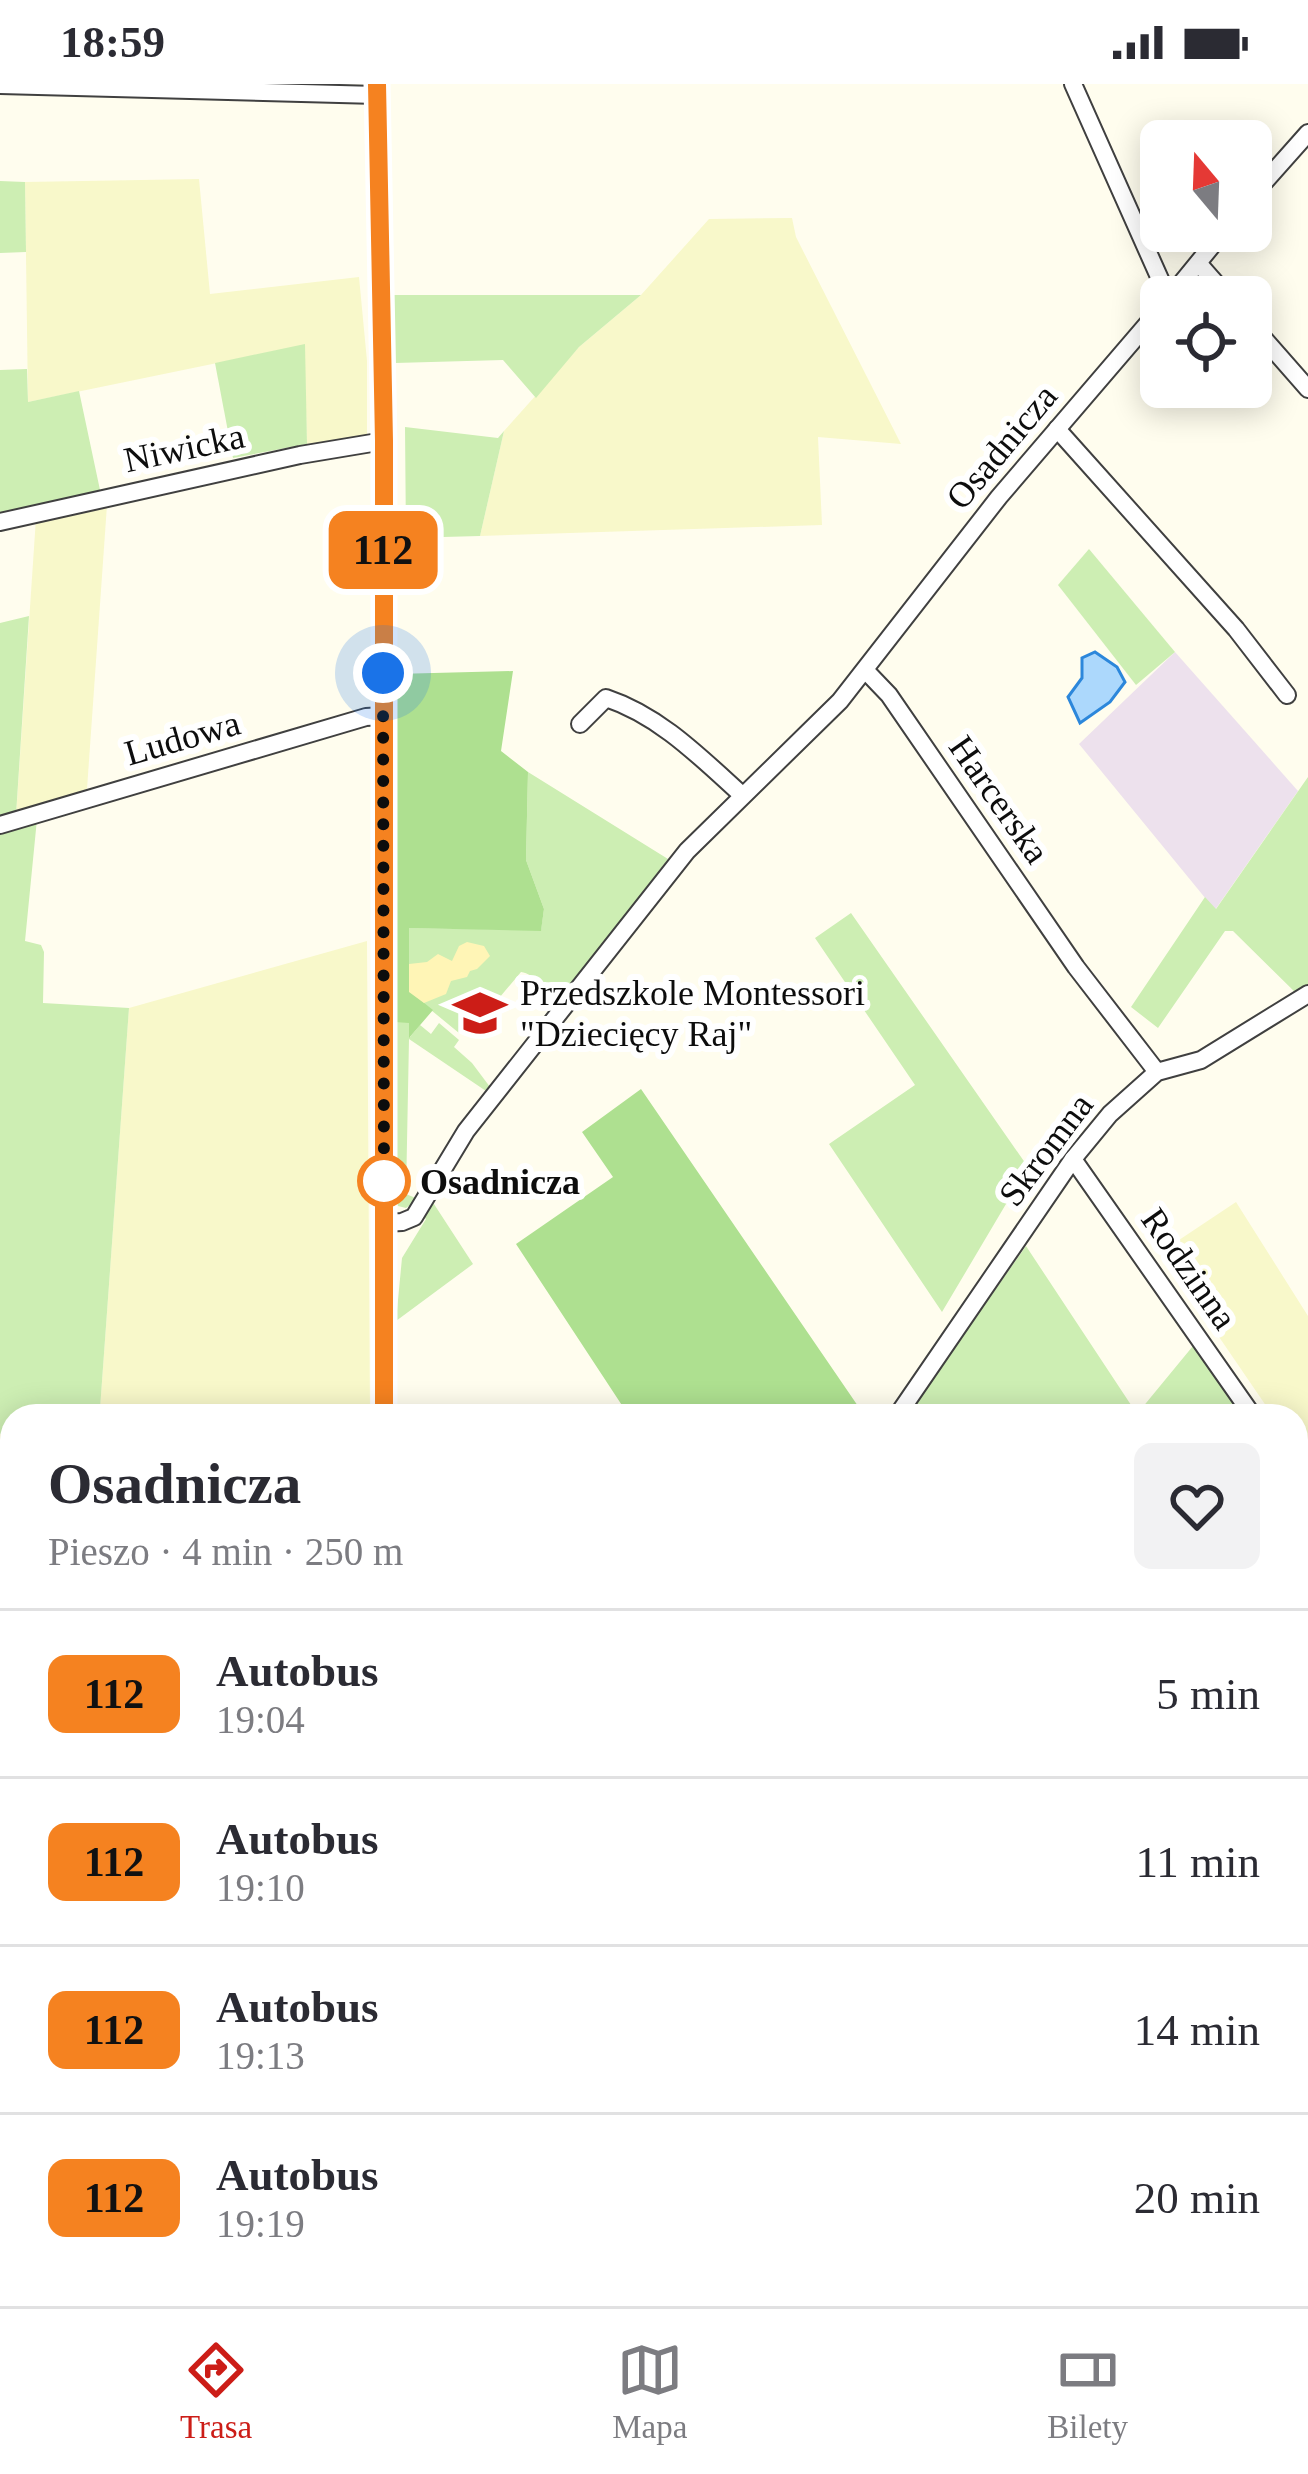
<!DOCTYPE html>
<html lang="pl">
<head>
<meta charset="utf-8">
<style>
  :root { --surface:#fff; --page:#f2f2f3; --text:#2b2b33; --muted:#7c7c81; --line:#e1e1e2; --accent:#cc1d17 }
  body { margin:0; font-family:Georgia,serif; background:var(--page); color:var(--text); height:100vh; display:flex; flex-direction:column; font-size:45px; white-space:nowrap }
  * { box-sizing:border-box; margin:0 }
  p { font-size:39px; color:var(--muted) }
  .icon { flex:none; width:66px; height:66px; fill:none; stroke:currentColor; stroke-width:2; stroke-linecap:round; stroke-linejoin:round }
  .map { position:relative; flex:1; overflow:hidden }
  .drawer { position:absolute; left:0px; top:1320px; width:1308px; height:903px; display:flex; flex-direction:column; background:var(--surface); border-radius:36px 36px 0 0; box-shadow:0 6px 30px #0003 }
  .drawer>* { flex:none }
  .badge { padding:0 24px; border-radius:18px; font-size:42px; line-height:78px }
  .needle { width:78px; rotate:341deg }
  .controls { position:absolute; left:1140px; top:36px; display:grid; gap:24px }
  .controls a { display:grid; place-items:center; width:132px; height:132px; border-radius:18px; background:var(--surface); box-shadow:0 6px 30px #0003; font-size:60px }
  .you { position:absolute; width:60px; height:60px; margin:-30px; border:9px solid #fff; border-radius:50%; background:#1a73e8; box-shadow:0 0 0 18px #1a73e833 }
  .map>.badge { position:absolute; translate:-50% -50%; box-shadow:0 0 0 6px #fff }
  .round { display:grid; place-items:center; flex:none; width:126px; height:126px; border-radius:18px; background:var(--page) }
  .overview { display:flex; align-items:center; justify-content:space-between; height:204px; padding:0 48px }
  h1 { font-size:57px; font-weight:800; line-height:90px }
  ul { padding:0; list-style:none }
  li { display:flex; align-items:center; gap:36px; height:168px; padding:0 48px; border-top:3px solid var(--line) }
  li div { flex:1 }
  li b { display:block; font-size:45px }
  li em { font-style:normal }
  li .badge { min-width:132px; font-weight:700; text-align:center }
  .status { display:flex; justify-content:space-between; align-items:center; height:84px; padding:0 60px; background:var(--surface); direction:ltr }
  .status svg { height:33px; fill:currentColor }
  .tab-bar { display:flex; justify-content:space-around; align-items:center; height:168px; border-top:3px solid var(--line); background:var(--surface); font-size:33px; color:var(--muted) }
  .tab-bar a { display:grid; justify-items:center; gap:6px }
  .tab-bar .on { color:var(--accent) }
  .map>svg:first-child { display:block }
  .industrial { fill:#ede1ed }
  .farmland { fill:#f8f8ca }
  .green { fill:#cdeeb3 }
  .forest { fill:#aee090 }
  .sand { fill:#fff5b6 }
  .water { fill:#acd8fc; stroke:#2c87db; stroke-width:3 }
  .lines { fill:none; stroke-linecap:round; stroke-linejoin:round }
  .minor-casing { stroke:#404040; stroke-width:20 }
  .tertiary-casing { stroke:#404040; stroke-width:24 }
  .minor { stroke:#fff; stroke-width:16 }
  .tertiary { stroke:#fff; stroke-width:21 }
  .line-casing { stroke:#fff; stroke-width:27 }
  .line { stroke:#f58220; stroke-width:18 }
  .walk { stroke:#0d0d0d; stroke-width:12; stroke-dasharray:0 21.6 }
  .stop-dot { fill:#fff; stroke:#f58220; stroke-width:6 }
  .labels { text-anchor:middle; stroke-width:12; stroke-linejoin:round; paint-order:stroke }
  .street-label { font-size:36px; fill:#0d0d0d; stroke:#fff }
  .poi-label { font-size:36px; fill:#0d0d0d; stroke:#fff; text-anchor:start }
  .stop-label { font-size:36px; font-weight:bold; fill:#0d0d0d; stroke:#fff; text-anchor:start }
</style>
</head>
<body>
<div class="status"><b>18:59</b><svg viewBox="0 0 49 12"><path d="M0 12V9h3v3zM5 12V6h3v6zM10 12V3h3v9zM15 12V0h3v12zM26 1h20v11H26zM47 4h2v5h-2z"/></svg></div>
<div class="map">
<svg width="1308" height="2222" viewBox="0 0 1308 2222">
  <rect width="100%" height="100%" fill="#fffdee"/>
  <g class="industrial">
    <polygon points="1175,568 1298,707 1215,826 1079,660"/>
    <polygon points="296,2211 430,2211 429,2222 287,2222"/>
  </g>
  <g class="farmland">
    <polygon points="199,95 210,210 359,193 367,277 367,352 307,360 304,261 28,318 25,98"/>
    <polygon points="792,134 796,153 901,360 818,353 822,441 480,452 504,347 579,263 641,211 709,135"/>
    <polygon points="107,421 87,705 16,732 36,434"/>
    <polygon points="367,857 370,1332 90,1332 100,1325 129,924"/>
    <polygon points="1236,1118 1308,1232 1308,1383 1296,1365 1296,1332 1273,1332 1161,1168"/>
    <polygon points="12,1348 12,1833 0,1835 0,1350"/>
  </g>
  <g class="green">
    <polygon points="0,97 25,98 26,168 0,169"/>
    <polygon points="393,211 641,211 579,263 536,314 503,276 395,279"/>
    <polygon points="305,260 307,360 233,374 215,279"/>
    <polygon points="27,285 28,318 79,307 100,406 0,430 0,286"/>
    <polygon points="405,343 498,354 504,347 480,452 406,454"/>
    <polygon points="1089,465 1175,568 1136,601 1058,501"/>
    <polygon points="29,532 16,731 37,735 25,857 41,861 44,868 43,919 129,924 100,1325 90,1332 12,1332 12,1348 0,1350 0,539"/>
    <path d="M528 688 668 775 558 919C550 906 534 890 521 888L484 932 478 927 459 949 409 908V844L541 846 544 825 526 776Z"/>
    <polygon points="1308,693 1308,910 1302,915 1233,847 1225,847 1158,944 1131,923 1205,813 1216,825"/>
    <polygon points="851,829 1028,1083 942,1228 829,1060 915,1001 815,854"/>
    <polygon points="394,938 409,938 410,953 420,941 431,950 439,939 459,956 454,963 472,979 490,1003 486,1007 409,955 406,1110 418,1115 406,1124 398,1122 394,1114"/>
    <polygon points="432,1117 473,1180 396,1237 402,1174 426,1135 423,1132"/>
    <polygon points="1026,1162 1137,1330 1202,1251 1253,1332 906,1332"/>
    <polygon points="1296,1401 1308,1420 1308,2217 1296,2203 1296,2129 1305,2122 1296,2116"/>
    <polygon points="30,2211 267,2211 272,2215 266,2222 0,2222"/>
    <polygon points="755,2211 892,2211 891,2222 762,2222"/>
  </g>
  <g class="forest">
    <polygon points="513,587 501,667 528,688 526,776 544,825 541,847 409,844 409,907 433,926 409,954 409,939 395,938 395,590"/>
    <polygon points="641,1005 860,1325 855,1332 629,1332 516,1160 613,1093 582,1048"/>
    <polygon points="1296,2203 1308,2221 891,2222 892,2211 1296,2211"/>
  </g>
  <polygon class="sand" points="467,858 484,862 490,872 477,885 470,887 467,893 451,897 446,910 424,919 409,908 409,880 427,878 438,870 452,877 459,862"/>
  <polygon class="water" points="1095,568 1117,583 1125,598 1110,618 1080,639 1068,613 1082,594 1082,574"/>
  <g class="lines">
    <g class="minor-casing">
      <g id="minor">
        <polyline points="1073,0 1168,213"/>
        <polyline points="0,1 377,11"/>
        <polyline points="1251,113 1308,49"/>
        <polyline points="1199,180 1228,213"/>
        <polyline points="1170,213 1224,147"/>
        <polyline points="1251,240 1308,305"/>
        <polyline points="1057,345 1236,545 1287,611"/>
        <polyline points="0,438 300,371 384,357"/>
        <polyline points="866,587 889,611 1076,883 1157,988"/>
        <path d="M580 640 606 614C660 632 700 673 742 711"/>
        <polyline points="0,741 366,633 383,632"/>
        <polyline points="1073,1075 1253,1332"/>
        <polyline points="385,1139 402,1138 414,1133 466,1047 687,767 840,617 999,413 1161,224"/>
        <polyline points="897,1332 1073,1075 1110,1030 1157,988 1201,976 1308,910"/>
        <polyline points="1296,1394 1308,1411"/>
        <polyline points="641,2211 647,2222"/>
        <polyline points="273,2222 283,2211"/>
      </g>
    </g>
    <g class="tertiary-casing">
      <g id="tertiary">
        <polyline points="377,0 384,357 384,1332"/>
        <polyline points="0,2125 12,2120"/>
        <polyline points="451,2222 453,2211"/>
      </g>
    </g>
    <use href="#minor" class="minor"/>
    <use href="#tertiary" class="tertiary"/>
  </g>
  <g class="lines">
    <g class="line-casing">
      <polyline id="line" points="377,0 384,357 384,1332"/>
    </g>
    <use href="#line" class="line"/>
    <polyline class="walk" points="383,589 384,1118 384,1097"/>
  </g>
  <defs>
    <g id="school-bare" transform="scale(4.14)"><path d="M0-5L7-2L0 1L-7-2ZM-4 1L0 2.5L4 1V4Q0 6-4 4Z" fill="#cc1d17" stroke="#fff" stroke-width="2.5" paint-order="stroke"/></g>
  </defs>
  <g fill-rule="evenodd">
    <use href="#school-bare" x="480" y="929"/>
  </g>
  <circle class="stop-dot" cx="384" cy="1097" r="24"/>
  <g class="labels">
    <g class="street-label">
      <text transform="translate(1001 362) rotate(-50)" y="13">Osadnicza</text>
      <text transform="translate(184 363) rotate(-12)" y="13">Niwicka</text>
      <text transform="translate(182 653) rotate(-16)" y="13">Ludowa</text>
      <text transform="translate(1000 715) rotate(55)" y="13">Harcerska</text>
      <text transform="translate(1045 1065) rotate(-53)" y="13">Skromna</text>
      <text transform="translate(1190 1184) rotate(55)" y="13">Rodzinna</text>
    </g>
    <g class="poi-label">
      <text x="520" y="921">Przedszkole Montessori<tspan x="520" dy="41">"Dziecięcy Raj"</tspan></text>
    </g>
    <g class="stop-label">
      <text x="420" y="1110">Osadnicza</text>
    </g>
  </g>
</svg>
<div class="controls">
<a><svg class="needle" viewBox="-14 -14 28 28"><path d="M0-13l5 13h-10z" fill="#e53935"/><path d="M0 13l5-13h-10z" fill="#7c7c81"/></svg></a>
<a><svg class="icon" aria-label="locate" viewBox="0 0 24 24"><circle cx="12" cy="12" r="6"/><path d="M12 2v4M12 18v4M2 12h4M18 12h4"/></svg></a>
</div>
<div class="you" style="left:383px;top:589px"></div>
<b class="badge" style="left:383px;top:466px;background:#f58220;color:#111">112</b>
<section class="drawer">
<div class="overview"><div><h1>Osadnicza</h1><p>Pieszo · 4 min · 250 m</p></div><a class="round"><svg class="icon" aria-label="heart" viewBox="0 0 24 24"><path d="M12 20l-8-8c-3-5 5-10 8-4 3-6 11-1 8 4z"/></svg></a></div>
<ul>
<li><span class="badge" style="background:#f58220;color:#111">112</span><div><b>Autobus</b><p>19:04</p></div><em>5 min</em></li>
<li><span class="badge" style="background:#f58220;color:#111">112</span><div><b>Autobus</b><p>19:10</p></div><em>11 min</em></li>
<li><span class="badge" style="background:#f58220;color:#111">112</span><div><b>Autobus</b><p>19:13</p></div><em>14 min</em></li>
<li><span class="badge" style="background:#f58220;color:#111">112</span><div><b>Autobus</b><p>19:19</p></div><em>20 min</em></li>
</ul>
</section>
</div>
<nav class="tab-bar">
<a class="on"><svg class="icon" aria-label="directions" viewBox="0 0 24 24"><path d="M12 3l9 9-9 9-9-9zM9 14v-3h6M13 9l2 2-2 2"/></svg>Trasa</a>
<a><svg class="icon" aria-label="map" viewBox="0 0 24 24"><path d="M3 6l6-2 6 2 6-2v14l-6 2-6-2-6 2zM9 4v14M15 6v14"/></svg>Mapa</a>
<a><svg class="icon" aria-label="tickets" viewBox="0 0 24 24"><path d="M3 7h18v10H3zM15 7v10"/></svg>Bilety</a>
</nav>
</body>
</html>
